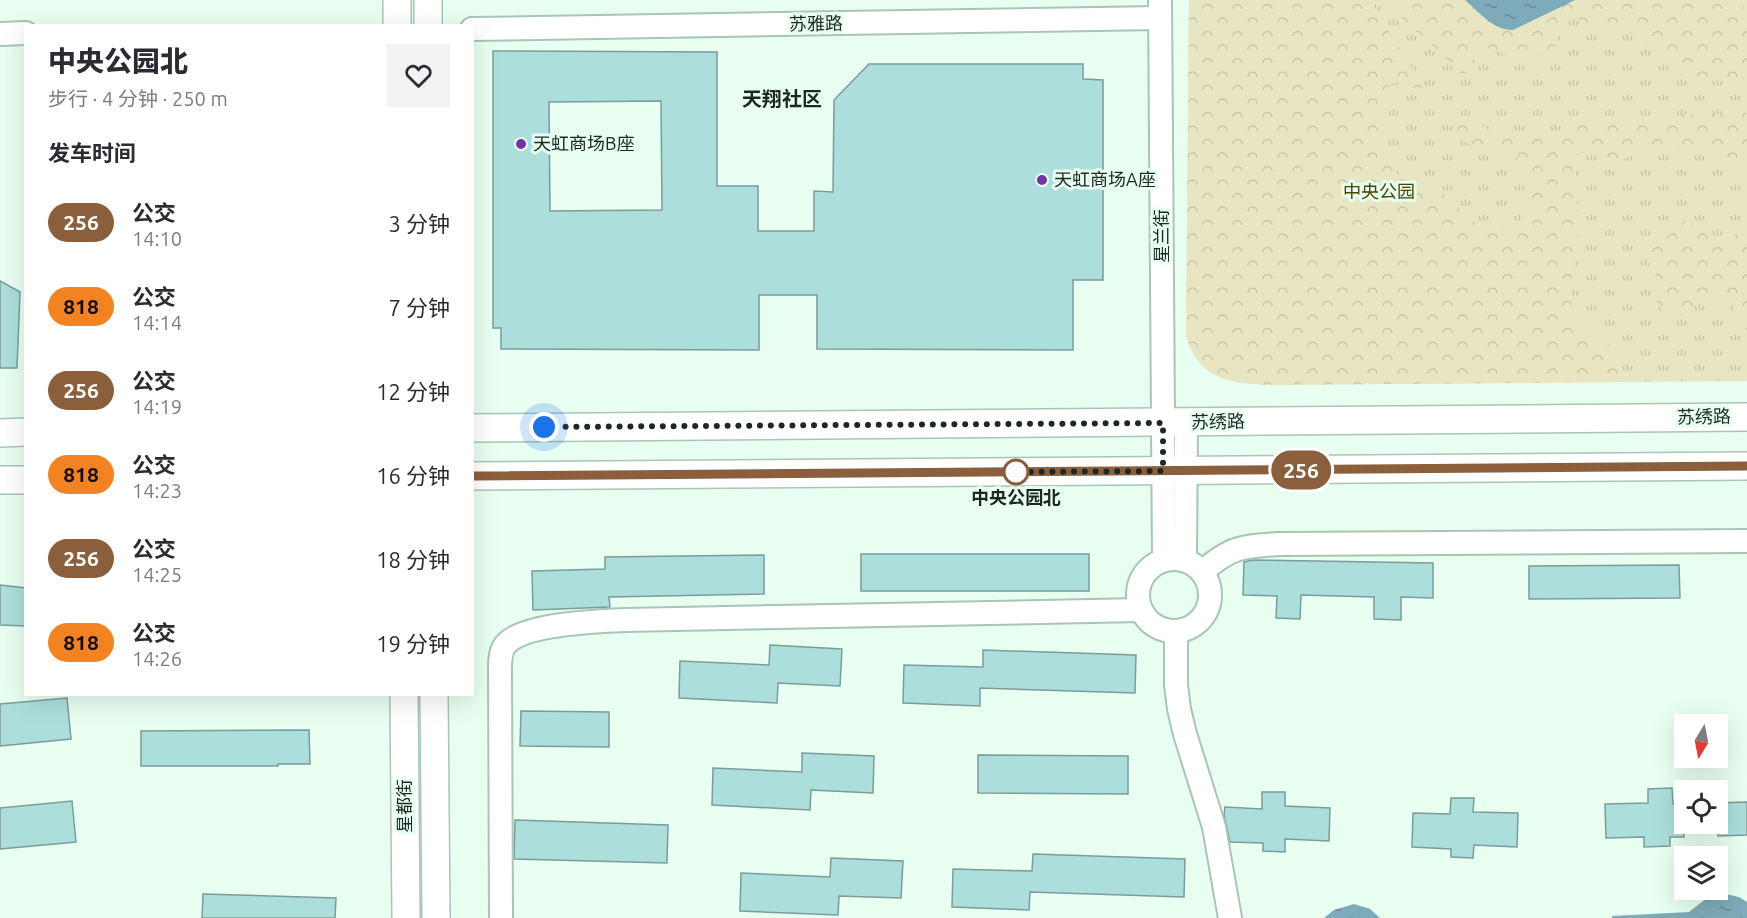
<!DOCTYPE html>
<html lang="zh">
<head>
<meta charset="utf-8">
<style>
  :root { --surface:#fff; --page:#f2f2f3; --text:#2b2b33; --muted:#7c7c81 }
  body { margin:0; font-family:Ubuntu,"Noto Sans SC",sans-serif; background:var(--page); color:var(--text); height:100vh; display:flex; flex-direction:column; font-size:22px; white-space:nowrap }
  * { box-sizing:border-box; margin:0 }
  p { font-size:20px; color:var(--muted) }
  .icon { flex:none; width:33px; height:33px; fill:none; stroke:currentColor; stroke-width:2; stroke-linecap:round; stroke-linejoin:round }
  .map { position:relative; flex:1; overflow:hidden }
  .side { position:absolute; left:24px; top:24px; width:450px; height:672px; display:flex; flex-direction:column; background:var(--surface); border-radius:0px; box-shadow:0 6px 24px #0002 }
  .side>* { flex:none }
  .badge { padding:0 12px; border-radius:20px; font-size:21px; line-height:39px }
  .needle { width:39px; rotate:190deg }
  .tools { position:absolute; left:1674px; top:714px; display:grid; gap:12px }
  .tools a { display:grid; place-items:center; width:54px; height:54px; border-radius:0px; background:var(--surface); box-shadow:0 6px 24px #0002; font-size:30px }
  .you { position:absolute; width:30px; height:30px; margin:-15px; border:4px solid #fff; border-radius:50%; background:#1a73e8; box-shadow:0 0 0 9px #1a73e833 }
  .map>.badge { position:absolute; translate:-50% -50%; box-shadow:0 0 0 3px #fff }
  h2 { padding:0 24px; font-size:22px; line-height:54px }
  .round { display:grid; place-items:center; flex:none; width:63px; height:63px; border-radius:0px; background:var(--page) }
  .head { display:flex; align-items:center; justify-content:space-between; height:102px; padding:0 24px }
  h1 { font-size:28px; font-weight:800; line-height:45px }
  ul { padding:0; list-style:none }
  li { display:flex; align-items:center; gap:18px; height:84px; padding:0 24px }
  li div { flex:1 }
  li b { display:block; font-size:22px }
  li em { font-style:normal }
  li .badge { min-width:66px; font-weight:700; text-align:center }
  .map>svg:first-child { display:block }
  .grass { fill:url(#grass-tufts) }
  .forest { fill:url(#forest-crowns) }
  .water { fill:url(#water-ripples) }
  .building { fill:#acdfdb; stroke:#7b9c9a; stroke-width:1.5; fill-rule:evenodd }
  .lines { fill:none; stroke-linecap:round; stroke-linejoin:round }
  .minor-casing { stroke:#a9c5b6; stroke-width:26 }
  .major-casing { stroke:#a9c5b6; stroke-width:30 }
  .minor { stroke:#fff; stroke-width:22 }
  .major { stroke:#fff; stroke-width:27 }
  .line-casing { stroke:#fff; stroke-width:14 }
  .line { stroke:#8b5e3c; stroke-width:9 }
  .walk { stroke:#1d2822; stroke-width:6; stroke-dasharray:0 10.8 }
  .poi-dot { fill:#7332a7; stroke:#e7fef1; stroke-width:2 }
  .stop-dot { fill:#fff; stroke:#8b5e3c; stroke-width:3 }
  .labels { text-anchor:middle; stroke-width:6; stroke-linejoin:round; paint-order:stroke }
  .street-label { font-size:18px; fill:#1d2822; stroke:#e7fef1 }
  .poi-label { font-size:18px; fill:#1d2822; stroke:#e7fef1; text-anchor:start }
  .park-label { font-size:18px; fill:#4c4600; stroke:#e7fef1 }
  .stop-label { font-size:18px; font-weight:bold; fill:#1d2822; stroke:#e7fef1 }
  .neighbourhood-label { font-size:20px; font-weight:bold; fill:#1d2822; stroke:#e7fef1 }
</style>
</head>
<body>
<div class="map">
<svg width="1747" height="918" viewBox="0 0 1747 918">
  <defs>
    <pattern id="grass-tufts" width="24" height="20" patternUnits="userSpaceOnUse" patternTransform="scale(1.5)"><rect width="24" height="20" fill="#e8e6c2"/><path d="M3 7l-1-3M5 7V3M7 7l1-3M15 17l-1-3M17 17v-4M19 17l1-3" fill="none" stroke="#c7c5a6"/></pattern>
    <pattern id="forest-crowns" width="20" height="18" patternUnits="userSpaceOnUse" patternTransform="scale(1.5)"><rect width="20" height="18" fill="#e8e6c2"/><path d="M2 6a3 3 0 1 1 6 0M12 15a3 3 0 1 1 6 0" fill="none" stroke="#c7c5a6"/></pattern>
    <pattern id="water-ripples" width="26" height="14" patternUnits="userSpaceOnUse" patternTransform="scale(1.5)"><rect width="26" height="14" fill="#7eabb9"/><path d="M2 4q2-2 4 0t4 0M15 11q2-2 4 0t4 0" fill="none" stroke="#678b96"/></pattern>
  </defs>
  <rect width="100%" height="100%" fill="#e7fef1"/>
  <path class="grass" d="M1189 0H1747V381L1267 385C1226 382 1199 379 1186 336Z"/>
  <g class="forest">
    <path d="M1189 0H1370L1423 87 1419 91C1407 84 1399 79 1387 86 1378 113 1373 162 1404 178 1416 185 1430 186 1442 193 1461 207 1484 242 1511 227 1518 223 1524 218 1527 211 1529 203 1528 192 1528 183 1524 130 1450 164 1454 120L1462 117 1493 131 1535 136 1550 140 1554 132 1587 122H1628L1695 114 1747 113V162C1717 163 1692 140 1661 145 1632 150 1618 174 1588 151L1572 156C1578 167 1575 175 1575 187 1576 201 1580 214 1579 228 1578 254 1567 281 1572 306 1579 340 1611 335 1620 359 1622 365 1621 375 1622 382L1267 385C1226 382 1199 379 1186 336Z"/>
    <path d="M1413 0H1465C1480 13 1493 29 1513 30L1575 0H1744L1743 6 1747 14V75L1722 81 1696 79 1671 64 1660 53 1644 45 1628 30C1620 28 1611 29 1603 28 1587 27 1570 7 1557 24V46L1547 54 1538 56 1526 54 1512 57 1479 45C1470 56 1480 73 1461 74L1422 35 1402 24 1401 11Z"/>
    <path d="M1672 221C1697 220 1700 228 1718 243L1725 242 1747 225V330C1736 318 1737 305 1721 295 1703 297 1681 321 1665 312 1652 305 1658 288 1656 277 1655 271 1650 266 1648 260 1641 241 1657 228 1672 221Z"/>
  </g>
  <g class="water">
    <path d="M1465 0H1575L1513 30C1493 30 1480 13 1465 0Z"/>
    <path d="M1716 894C1728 894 1738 895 1747 902V918H1612V916L1689 912 1703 901Z"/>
    <polygon points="1354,904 1370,909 1380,918 1324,918 1334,910"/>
  </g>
  <g class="building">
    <path d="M493 51 717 52V186H758V231H814V191L833 192 834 100 869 64H1083V79L1103 80V280H1073V350L817 349V295H759V350L501 349V328H493ZM661 101 662 210 550 211 549 102Z"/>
    <polygon points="0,281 20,292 17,368 0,368"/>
    <rect x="861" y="554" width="228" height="37"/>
    <polygon points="764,555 764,594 609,597 610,607 533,610 532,571 605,569 605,557"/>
    <polygon points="1252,560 1433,563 1433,598 1401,597 1401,620 1374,619 1374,597 1301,595 1300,619 1276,618 1277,596 1243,595 1244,562"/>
    <polygon points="1679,565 1680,598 1529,599 1529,566"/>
    <polygon points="0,585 26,588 26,626 0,625"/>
    <polygon points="770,645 842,649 840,686 778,683 777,703 679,698 680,661 769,665"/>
    <polygon points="983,650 1136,655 1135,693 980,688 980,706 903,703 904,665 983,667"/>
    <polygon points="67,698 71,739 0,746 0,704"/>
    <polygon points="521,711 609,712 609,747 520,746"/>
    <polygon points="309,730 310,764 278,764 278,766 141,766 141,731"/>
    <polygon points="802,753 874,756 873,793 811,790 810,810 712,805 713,768 802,772"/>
    <polygon points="978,755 1128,756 1128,794 978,793"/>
    <polygon points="1672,788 1673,804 1684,803 1684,837 1670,837 1670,846 1644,847 1644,837 1606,838 1605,804 1648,803 1648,789"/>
    <polygon points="1262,792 1285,792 1285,806 1330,808 1329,841 1285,839 1285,852 1263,851 1263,843 1230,842 1224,815 1225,807 1262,809"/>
    <polygon points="1451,798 1474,798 1473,812 1518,813 1517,847 1474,845 1473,858 1451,857 1451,849 1412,847 1413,813 1450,814"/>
    <polygon points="72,801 76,842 0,849 0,808"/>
    <polygon points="1747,802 1747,835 1718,836 1718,803"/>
    <polygon points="515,820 668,825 667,863 514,859"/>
    <polygon points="1033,854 1185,859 1184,897 1030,892 1029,910 952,907 953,869 1032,871"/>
    <polygon points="831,858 903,861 901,898 839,896 838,915 740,911 741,873 830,877"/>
    <polygon points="203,894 336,898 335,918 202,918"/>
  </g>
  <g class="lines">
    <g class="minor-casing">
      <g id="minor">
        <polyline points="1160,0 1164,560"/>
        <polyline points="472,29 1160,18"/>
        <polyline points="0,34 26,33"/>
        <circle cx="1174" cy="595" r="36"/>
        <polyline points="1185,560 1186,422"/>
        <path d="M1202 572C1232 546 1241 547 1279 544L1747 541"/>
        <polyline points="1176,631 1176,685 1179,709 1185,734 1214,827 1230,918"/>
        <path d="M501 918 500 670C500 661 500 649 507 643 526 624 599 621 626 620L1141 610"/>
      </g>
    </g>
    <g class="major-casing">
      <g id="major">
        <polyline points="397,0 397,26"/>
        <polyline points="428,0 428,26"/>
        <polyline points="472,428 1747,417"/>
        <polyline points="0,433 26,432"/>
        <polyline points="472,476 1747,466"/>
        <polyline points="0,480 26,480"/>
        <polyline points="404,694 406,918"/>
        <polyline points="434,694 436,918"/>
      </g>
    </g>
    <use href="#minor" class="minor"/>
    <use href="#major" class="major"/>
  </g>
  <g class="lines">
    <g class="line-casing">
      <polyline id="line" points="472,476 1747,466"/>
    </g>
    <use href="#line" class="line"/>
    <polyline class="walk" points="544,427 1163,423 1163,471 1016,472"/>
  </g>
  <g class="poi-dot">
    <circle cx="521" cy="144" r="6"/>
    <circle cx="1042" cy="180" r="6"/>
  </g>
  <circle class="stop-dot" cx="1016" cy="472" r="12"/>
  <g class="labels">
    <g class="street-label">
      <text transform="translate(816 24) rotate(-1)" y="6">苏雅路</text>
      <text transform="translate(1162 236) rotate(-90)" y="6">星兰街</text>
      <text transform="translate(1704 417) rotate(-1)" y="6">苏绣路</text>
      <text transform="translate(1218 422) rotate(-1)" y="6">苏绣路</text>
      <text transform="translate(405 806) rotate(-90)" y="6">星都街</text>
    </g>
    <g class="poi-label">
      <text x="533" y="150">天虹商场B座</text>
      <text x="1054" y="186">天虹商场A座</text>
    </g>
    <g class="park-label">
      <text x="1379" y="198">中央公园</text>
    </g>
    <g class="stop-label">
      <text x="1016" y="504">中央公园北</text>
    </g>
    <g class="neighbourhood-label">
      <text x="782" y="106">天翔社区</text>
    </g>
  </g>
</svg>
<div class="tools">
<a><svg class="needle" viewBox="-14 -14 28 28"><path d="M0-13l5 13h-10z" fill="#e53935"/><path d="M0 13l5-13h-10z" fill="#7c7c81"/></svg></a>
<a><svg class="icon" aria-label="locate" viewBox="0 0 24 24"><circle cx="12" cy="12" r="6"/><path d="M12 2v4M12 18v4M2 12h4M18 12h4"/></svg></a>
<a><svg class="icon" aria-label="layers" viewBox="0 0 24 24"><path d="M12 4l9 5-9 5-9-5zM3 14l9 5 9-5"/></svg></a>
</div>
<div class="you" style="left:544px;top:427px"></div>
<b class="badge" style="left:1301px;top:470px;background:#8b5e3c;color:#fff">256</b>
<section class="side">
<div class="head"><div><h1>中央公园北</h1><p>步行 · 4 分钟 · 250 m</p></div><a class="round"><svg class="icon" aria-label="heart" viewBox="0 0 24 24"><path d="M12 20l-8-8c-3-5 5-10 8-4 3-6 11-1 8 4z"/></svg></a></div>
<h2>发车时间</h2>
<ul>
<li><span class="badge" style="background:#8b5e3c;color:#fff">256</span><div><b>公交</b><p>14:10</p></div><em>3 分钟</em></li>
<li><span class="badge" style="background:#f58220;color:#111">818</span><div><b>公交</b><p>14:14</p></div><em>7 分钟</em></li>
<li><span class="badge" style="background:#8b5e3c;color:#fff">256</span><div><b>公交</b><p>14:19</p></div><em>12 分钟</em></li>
<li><span class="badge" style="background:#f58220;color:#111">818</span><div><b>公交</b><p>14:23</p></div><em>16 分钟</em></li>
<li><span class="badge" style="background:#8b5e3c;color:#fff">256</span><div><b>公交</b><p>14:25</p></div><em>18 分钟</em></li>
<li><span class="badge" style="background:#f58220;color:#111">818</span><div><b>公交</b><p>14:26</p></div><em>19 分钟</em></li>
</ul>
</section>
</div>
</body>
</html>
